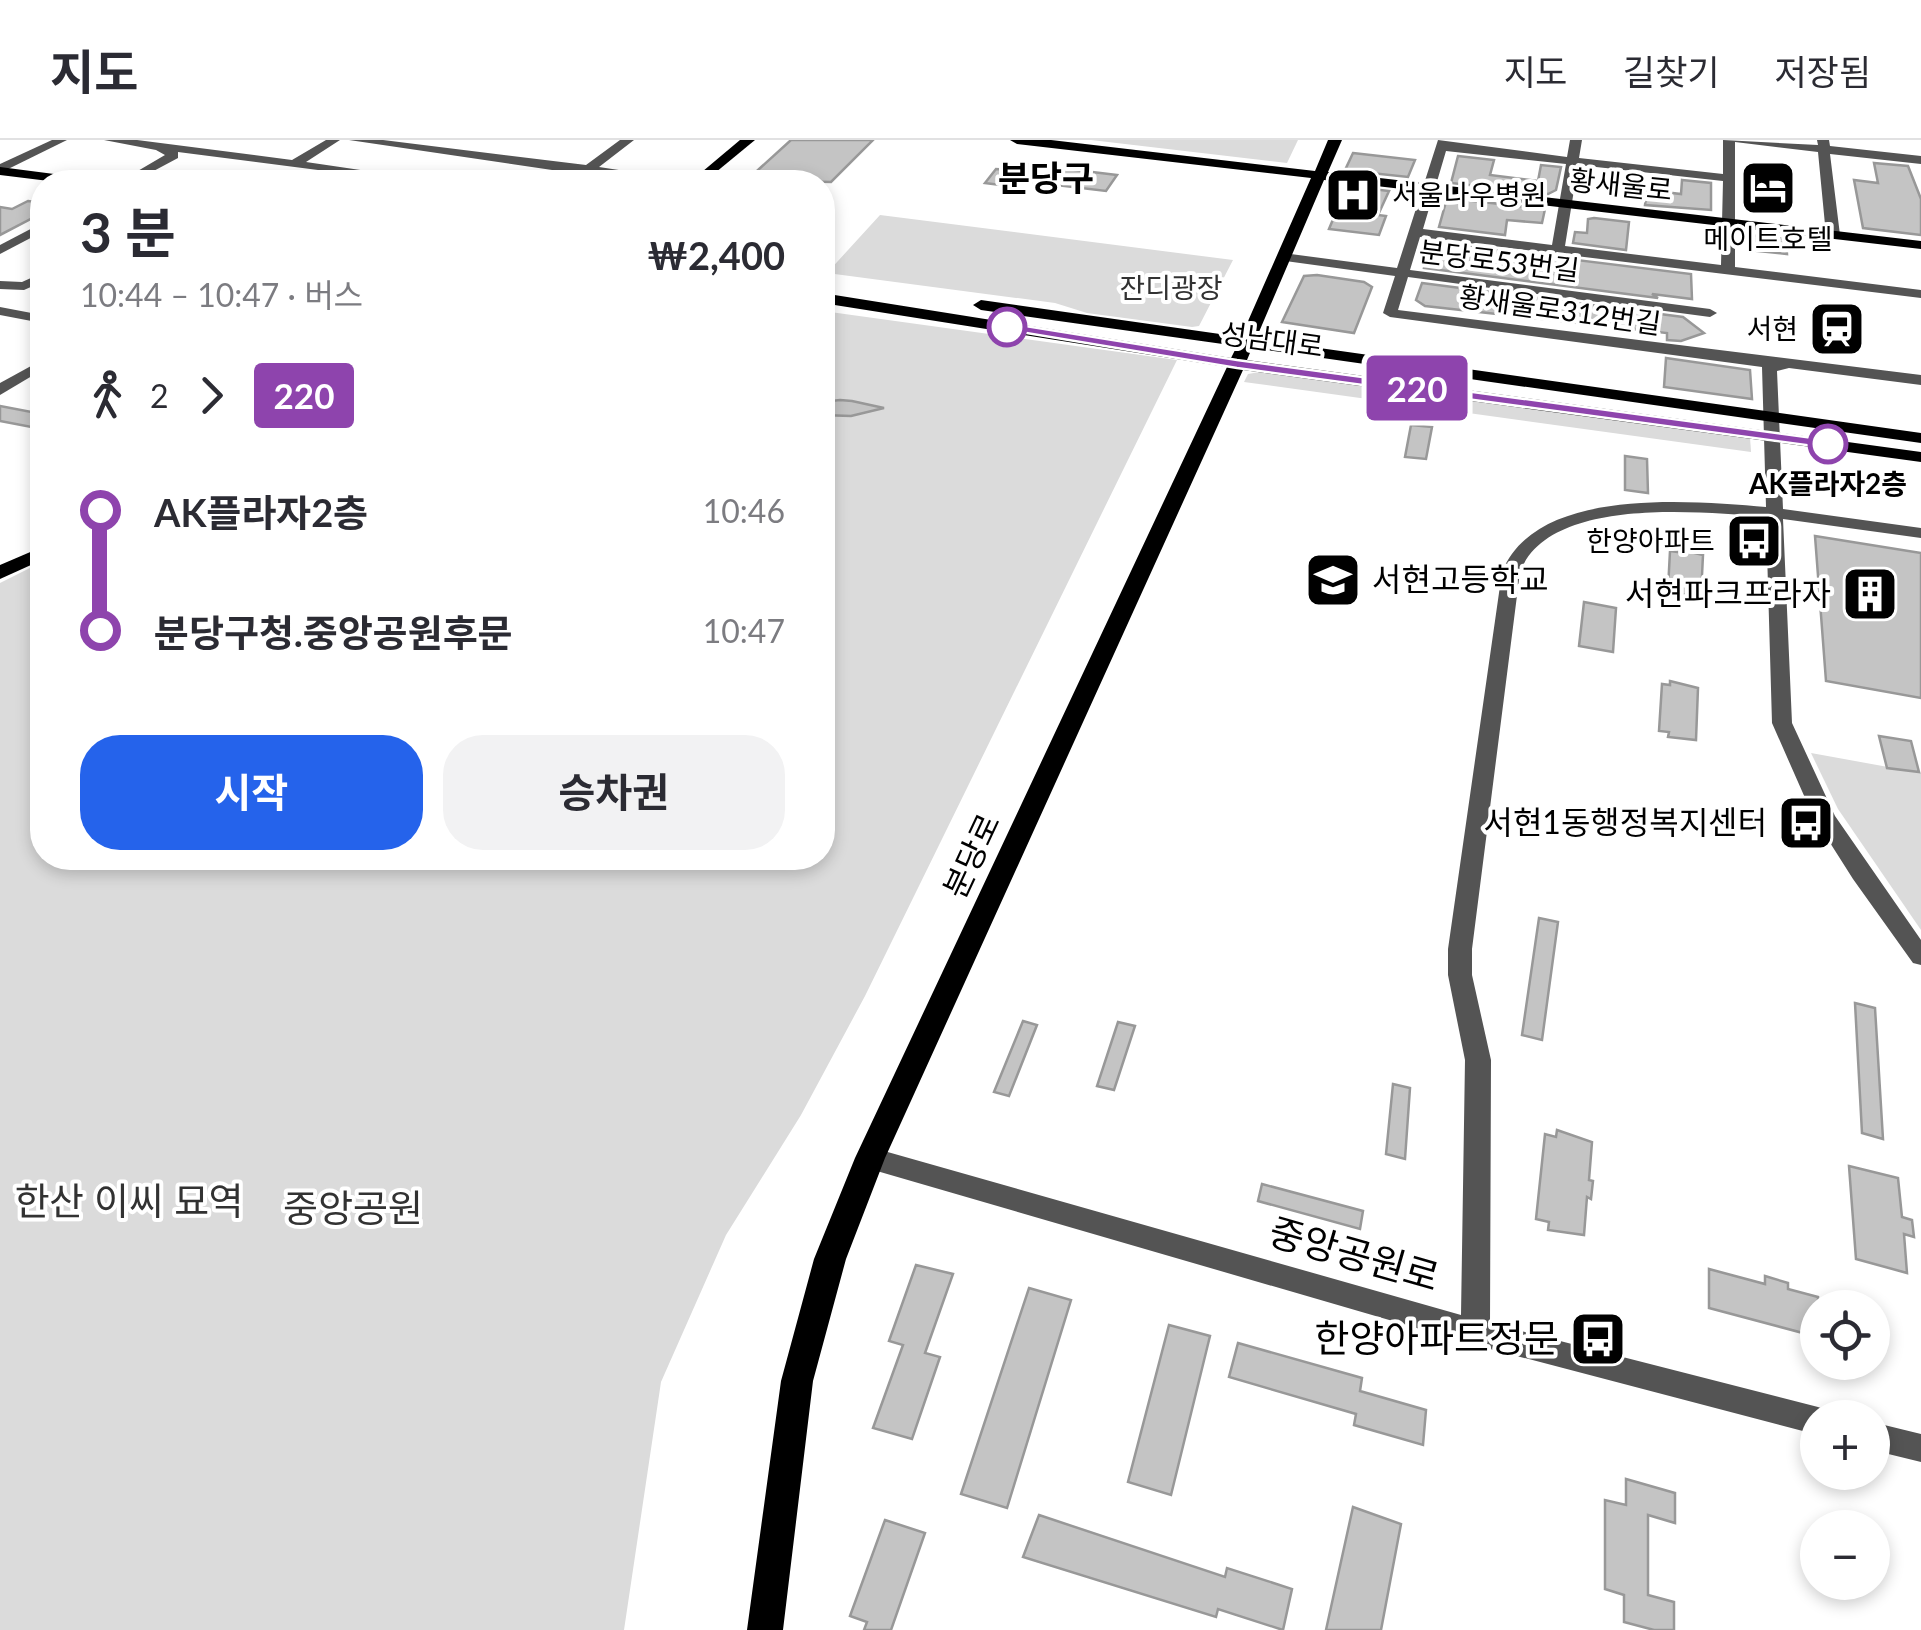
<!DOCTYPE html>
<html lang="ko">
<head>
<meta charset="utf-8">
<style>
  :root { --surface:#fff; --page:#f2f2f3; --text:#2b2b33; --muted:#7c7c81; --line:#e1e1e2; --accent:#2563eb }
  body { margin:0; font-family:Lato,"Noto Sans KR",sans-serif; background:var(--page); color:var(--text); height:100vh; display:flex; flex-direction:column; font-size:38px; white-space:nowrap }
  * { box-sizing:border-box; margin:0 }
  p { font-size:32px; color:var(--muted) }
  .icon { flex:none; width:55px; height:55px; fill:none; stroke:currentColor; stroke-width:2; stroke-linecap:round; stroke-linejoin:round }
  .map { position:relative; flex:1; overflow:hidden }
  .panel { position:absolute; left:30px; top:30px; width:805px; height:700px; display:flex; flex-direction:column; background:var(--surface); border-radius:40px; box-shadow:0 5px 15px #0003 }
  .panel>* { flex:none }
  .badge { padding:0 20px; border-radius:8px; font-size:35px; line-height:65px }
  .buttons { position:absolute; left:1800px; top:1150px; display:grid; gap:20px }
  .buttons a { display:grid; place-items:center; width:90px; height:90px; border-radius:50%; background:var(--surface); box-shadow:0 5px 15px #0003; font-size:50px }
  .map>.badge { position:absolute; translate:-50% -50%; box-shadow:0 0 0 5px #fff }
  .legs { display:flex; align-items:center; gap:15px; height:110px; padding:0 50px; font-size:32px }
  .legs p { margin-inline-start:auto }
  .overview { display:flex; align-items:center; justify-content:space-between; height:170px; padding:0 50px }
  h1 { font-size:55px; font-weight:700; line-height:75px }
  .cta { display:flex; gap:20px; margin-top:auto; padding:20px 50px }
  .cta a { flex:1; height:115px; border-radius:40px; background:var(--accent); color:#fff; font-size:40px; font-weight:700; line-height:115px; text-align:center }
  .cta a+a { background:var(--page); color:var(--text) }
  ul { padding:0 50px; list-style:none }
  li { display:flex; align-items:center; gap:35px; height:120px; font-size:38px }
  li i { display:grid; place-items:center; width:15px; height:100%; margin:0 12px; background:currentColor }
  li i::after { content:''; width:25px; height:25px; margin:-12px; border:8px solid; border-radius:50%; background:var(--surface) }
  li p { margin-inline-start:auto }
  li:first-child i { background:linear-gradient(#0000 50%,currentColor 0) }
  li:last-child i { background:linear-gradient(currentColor 50%,#0000 0) }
  header { display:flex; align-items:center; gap:60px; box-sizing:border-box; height:140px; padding:0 50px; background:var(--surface); border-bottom:2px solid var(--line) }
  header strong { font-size:48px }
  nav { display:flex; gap:55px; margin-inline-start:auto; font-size:35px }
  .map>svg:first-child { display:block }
  .green { fill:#dbdbdb }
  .building { fill:#c4c4c4; stroke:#989898; stroke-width:2.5 }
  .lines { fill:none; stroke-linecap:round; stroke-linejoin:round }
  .minor { fill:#545454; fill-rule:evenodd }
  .major { fill:#000; fill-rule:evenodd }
  .line-1 { fill:#8e44ad; stroke:#fff; stroke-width:2.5 }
  .stop-1-dot { fill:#fff; stroke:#8e44ad; stroke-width:5 }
  .labels { text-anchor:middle; stroke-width:8; stroke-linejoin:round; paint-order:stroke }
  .far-street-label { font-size:28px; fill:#000; stroke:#fff }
  .far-poi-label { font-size:28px; fill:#000; stroke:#fff; text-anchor:end }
  .far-park-label { font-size:28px; fill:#323232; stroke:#fff }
  .far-stop-label { font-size:28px; font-weight:bold; fill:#000; stroke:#fff }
  .poi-label { font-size:32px; fill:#000; stroke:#fff; text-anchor:end }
  .street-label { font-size:32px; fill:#000; stroke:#fff }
  .far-district-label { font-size:35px; font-weight:bold; fill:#000; stroke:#fff }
  .near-park-label { font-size:38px; fill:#323232; stroke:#fff }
  .near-street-label { font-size:38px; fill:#000; stroke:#fff }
  .near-poi-label { font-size:38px; fill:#000; stroke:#fff; text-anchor:end }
</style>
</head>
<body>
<header>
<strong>지도</strong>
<nav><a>지도</a><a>길찾기</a><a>저장됨</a></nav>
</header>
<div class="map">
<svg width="1921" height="1490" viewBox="0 0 1921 1490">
  <rect width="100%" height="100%" fill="#fff"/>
  <g class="green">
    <polygon points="1091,0 1298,0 1287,23"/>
    <polygon points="880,75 1233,120 1199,186 1192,187 1087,173 1055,163 827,133"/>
    <polygon points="823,171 1177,220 865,856 801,975 726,1095 661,1242 624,1490 0,1490 0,443 42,422 42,718 822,718"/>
    <polygon points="1265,231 1750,297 1751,312 1244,242 1248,234"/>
    <polygon points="1811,613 1921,633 1921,790 1838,669"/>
  </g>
  <g class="building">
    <polygon points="791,0 873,0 831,42 747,40"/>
    <polygon points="1353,13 1415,20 1408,37 1352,31 1346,28"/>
    <polygon points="1458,16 1494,20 1490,35 1538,41 1541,25 1561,27 1556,50 1548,54 1451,43"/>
    <polygon points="1018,23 1117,35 1106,51 1013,40 1008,46 985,43 996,29 1012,30"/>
    <polygon points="1874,23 1908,26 1921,59 1921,95 1863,88 1854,40 1878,43"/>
    <polygon points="1682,40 1711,43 1711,70 1645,65 1647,50 1681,54"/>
    <polygon points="1347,46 1389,51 1378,75 1386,76 1379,95 1329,89"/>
    <polygon points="1447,58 1545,69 1542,83 1507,80 1505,95 1439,87"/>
    <polygon points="28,61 42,63 42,73 0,95 0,67 12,69"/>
    <polygon points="1594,78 1629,82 1626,110 1573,103 1575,92 1587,93 1588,79"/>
    <polygon points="1748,95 1786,99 1787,114 1747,110"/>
    <polygon points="1429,102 1691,134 1692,159 1652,154 1658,158 1424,128"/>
    <polygon points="1317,135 1364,142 1372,147 1354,193 1282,182 1304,136"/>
    <polygon points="1422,143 1683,177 1704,193 1681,201 1667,200 1667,193 1425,166 1416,160"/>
    <polygon points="1666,218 1750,230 1752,259 1664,247"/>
    <polygon points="840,260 852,261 884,268 851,276 822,275 822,262"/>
    <polygon points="0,266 42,274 42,289 0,281"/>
    <polygon points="1411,285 1432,287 1426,319 1405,317"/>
    <polygon points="1625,316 1647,319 1648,353 1625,350"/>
    <polygon points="1815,396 1921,413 1921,558 1826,541"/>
    <polygon points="1678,409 1703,415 1701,456 1677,454 1677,451 1668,449 1670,411 1678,412"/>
    <polygon points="1584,462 1616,468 1613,512 1579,506"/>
    <polygon points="1670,541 1698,548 1696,600 1668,597 1669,592 1659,591 1662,544 1670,545"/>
    <polygon points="1879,596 1911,601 1919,632 1887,628"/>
    <polygon points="1539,778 1558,782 1542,900 1522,895"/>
    <polygon points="1855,863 1875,868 1883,999 1862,993"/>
    <polygon points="1023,881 1037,885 1009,956 994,952"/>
    <polygon points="1118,882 1135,886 1114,950 1097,946"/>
    <polygon points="1393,944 1410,948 1405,1019 1386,1014"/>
    <polygon points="1557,990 1592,1002 1589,1040 1593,1041 1591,1059 1587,1057 1584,1095 1548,1090 1549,1082 1536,1079 1545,994 1556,997"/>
    <polygon points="1849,1026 1898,1038 1902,1077 1912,1080 1914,1097 1904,1094 1907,1133 1856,1119"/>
    <polygon points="1262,1044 1363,1071 1360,1089 1258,1061"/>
    <polygon points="916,1125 953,1134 925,1213 940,1217 912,1299 873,1288 903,1205 889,1201"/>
    <polygon points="1709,1129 1765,1144 1765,1136 1788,1143 1788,1149 1818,1157 1818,1197 1709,1168"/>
    <polygon points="1029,1148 1071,1160 1007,1368 961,1354"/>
    <polygon points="1169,1185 1210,1196 1171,1355 1128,1342"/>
    <polygon points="1238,1203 1362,1238 1360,1251 1426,1270 1423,1305 1354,1285 1356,1274 1229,1237"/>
    <polygon points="1626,1339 1675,1353 1675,1383 1648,1375 1648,1455 1674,1462 1674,1490 1654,1490 1624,1482 1624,1455 1605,1449 1605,1360 1626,1365"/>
    <polygon points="1353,1367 1401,1384 1381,1490 1326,1490"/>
    <polygon points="1039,1375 1225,1437 1227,1428 1292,1449 1283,1490 1218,1469 1216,1477 1023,1417"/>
    <polygon points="885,1380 925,1393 891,1490 864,1490 867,1482 850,1476"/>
  </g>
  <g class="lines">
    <g class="minor">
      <polygon points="52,0 67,0 0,33 0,24"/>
      <polygon points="104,0 137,0 292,20 326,0 340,0 306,22 442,42 411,42 178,12 178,18 133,42 119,42 165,15 156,10"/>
      <polygon points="349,0 383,0 586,25 620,0 634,0 599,27 698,42 586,35"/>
      <path d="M1438 0 1567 17 1570 0H1582L1579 18 1723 34V0L1818 5 1817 0H1829L1830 6 1921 16V24L1830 14 1840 95 1833 99 1826 95 1818 12 1735 2V127L1921 150V158L1420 97 1410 130 1710 169 1717 173 1710 177 1408 137 1398 170 1921 235V245L1789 228 1777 231 1783 369 1921 388V398L1783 379 1792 583 1835 676 1921 800V825L1913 823 1853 739 1813 676 1772 583 1766 377C1700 372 1549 356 1520 432L1472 809V835L1491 920 1490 1183 1818 1267 1829 1271 1832 1278H1818V1295L1475 1205 870 1029 861 1026 857 1018 861 1010 870 1007 1461 1175 1465 920 1448 835V809L1502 432C1536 346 1691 361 1766 367L1762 227 1390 177 1383 173 1395 136 1278 120V114L1283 113 1397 128ZM1446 11 1566 24 1552 105 1423 89ZM1578 25 1723 41 1721 125 1565 106Z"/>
      <polygon points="42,83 42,92 0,114 0,105"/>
      <polygon points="42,133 42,142 24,150 0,149 0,141 22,142"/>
      <polygon points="0,167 42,175 42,183 0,175"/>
      <polygon points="42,220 42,230 0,255 0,243"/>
      <polygon points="1872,1282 1921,1294 1921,1322 1872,1310"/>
    </g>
    <g class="major">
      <polygon points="740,0 755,0 704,42 690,42"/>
      <polygon points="1010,0 1051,0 1315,31 1328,0 1342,0 1328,32 1921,101 1921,109 1324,40 1256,199 1921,293 1921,303 1252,208 1247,220 1921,312 1921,322 1243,230 885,1018 846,1119 813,1241 783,1490 747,1490 781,1241 814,1119 855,1018 1227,227 822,163 822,153 1231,218 1237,206 981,170 973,165 981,160 1241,197 1311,38 1017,4"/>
      <polygon points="0,27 85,38 92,42 57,42 0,35"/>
      <polygon points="42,407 42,420 0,439 0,425"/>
    </g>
  </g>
  <polygon class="line-1" points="1007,183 1237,220 1828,300 1835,304 1828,308 1237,228 1003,189 1003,184"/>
  <defs>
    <g id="hotel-square" transform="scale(2.875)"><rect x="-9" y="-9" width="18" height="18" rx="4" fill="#000" stroke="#fff"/><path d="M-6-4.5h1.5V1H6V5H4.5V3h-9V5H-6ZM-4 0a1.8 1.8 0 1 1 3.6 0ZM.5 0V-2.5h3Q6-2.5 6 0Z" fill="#fff"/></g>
    <g id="hospital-square" transform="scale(2.875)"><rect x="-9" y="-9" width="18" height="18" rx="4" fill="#000" stroke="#fff"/><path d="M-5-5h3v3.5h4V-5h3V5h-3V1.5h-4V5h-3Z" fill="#fff"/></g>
    <g id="station-square" transform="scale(2.875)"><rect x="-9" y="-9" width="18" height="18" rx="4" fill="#000" stroke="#fff"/><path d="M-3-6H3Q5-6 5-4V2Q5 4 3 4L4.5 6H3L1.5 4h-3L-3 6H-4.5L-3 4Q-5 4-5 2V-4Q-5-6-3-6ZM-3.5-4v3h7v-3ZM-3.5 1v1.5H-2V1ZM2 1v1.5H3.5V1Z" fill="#fff"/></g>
    <g id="bus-square" transform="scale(2.875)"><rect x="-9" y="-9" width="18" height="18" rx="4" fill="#000" stroke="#fff"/><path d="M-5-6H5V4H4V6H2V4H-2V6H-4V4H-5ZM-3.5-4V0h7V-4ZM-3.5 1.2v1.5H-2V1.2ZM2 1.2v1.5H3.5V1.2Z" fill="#fff"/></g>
    <g id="school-square" transform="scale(2.875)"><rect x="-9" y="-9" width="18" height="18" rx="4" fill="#000" stroke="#fff"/><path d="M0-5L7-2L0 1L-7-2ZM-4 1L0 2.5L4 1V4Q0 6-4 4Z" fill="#fff"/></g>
    <g id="building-square" transform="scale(2.875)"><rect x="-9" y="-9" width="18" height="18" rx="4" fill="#000" stroke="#fff"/><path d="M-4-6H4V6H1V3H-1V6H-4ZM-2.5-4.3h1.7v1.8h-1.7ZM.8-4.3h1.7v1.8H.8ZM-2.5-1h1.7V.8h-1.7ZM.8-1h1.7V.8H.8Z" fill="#fff"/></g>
  </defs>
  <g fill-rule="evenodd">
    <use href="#hotel-square" x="1768" y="48"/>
    <use href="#hospital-square" x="1353" y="55"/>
    <use href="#station-square" x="1837" y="189"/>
    <use href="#bus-square" x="1754" y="401"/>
    <use href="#school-square" x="1333" y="440"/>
    <use href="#building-square" x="1870" y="454"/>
    <use href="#bus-square" x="1806" y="683"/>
    <use href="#bus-square" x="1598" y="1199"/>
  </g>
  <g class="stop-1-dot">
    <circle cx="1007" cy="187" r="18"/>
    <circle cx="1828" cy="304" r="18"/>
  </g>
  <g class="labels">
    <g class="far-street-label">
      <text transform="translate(1621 45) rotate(6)" y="10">황새울로</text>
      <text transform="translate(1499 121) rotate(7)" y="10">분당로53번길</text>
      <text transform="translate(1560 170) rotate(8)" y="10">황새울로312번길</text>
      <text transform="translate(1272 200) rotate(8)" y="10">성남대로</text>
    </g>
    <g class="far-poi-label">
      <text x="1392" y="65" text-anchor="start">서울나우병원</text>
      <text x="1768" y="109" text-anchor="middle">메이트호텔</text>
      <text x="1798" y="199">서현</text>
      <text x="1715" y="411">한양아파트</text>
    </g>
    <g class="far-park-label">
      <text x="1171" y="158">잔디광장</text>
    </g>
    <g class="far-stop-label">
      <text x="1828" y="354">AK플라자2층</text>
    </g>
    <g class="poi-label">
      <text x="1372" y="451" text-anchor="start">서현고등학교</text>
      <text x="1831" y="465">서현파크프라자</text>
      <text x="1767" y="694">서현1동행정복지센터</text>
    </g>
    <g class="street-label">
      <text transform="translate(972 716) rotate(-65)" y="11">분당로</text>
    </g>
    <g class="far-district-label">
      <text x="1046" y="51">분당구</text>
    </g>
    <g class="near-park-label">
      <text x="129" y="1075">한산 이씨 묘역</text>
      <text x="353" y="1082">중앙공원</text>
    </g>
    <g class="near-street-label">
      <text transform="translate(1354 1115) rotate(16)" y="13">중앙공원로</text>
    </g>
    <g class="near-poi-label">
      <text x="1559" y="1212">한양아파트정문</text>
    </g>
  </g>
</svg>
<div class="buttons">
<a><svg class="icon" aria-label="locate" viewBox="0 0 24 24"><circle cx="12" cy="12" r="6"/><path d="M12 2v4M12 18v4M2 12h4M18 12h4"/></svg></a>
<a>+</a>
<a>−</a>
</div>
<b class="badge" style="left:1417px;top:248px;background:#8e44ad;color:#fff">220</b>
<section class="panel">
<div class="overview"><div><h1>3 분</h1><p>10:44 – 10:47 · 버스</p></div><b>₩2,400</b></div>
<div class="legs"><svg class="icon" aria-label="walk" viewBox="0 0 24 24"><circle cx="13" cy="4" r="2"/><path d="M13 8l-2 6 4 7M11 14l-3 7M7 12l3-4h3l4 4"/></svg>2<svg class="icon" aria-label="forward" viewBox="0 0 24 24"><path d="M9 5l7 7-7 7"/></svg><b class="badge" style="background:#8e44ad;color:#fff">220</b></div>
<ul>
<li><i style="color:#8e44ad"></i><b>AK플라자2층</b><p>10:46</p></li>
<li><i style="color:#8e44ad"></i><b>분당구청.중앙공원후문</b><p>10:47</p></li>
</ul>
<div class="cta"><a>시작</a><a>승차권</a></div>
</section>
</div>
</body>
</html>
